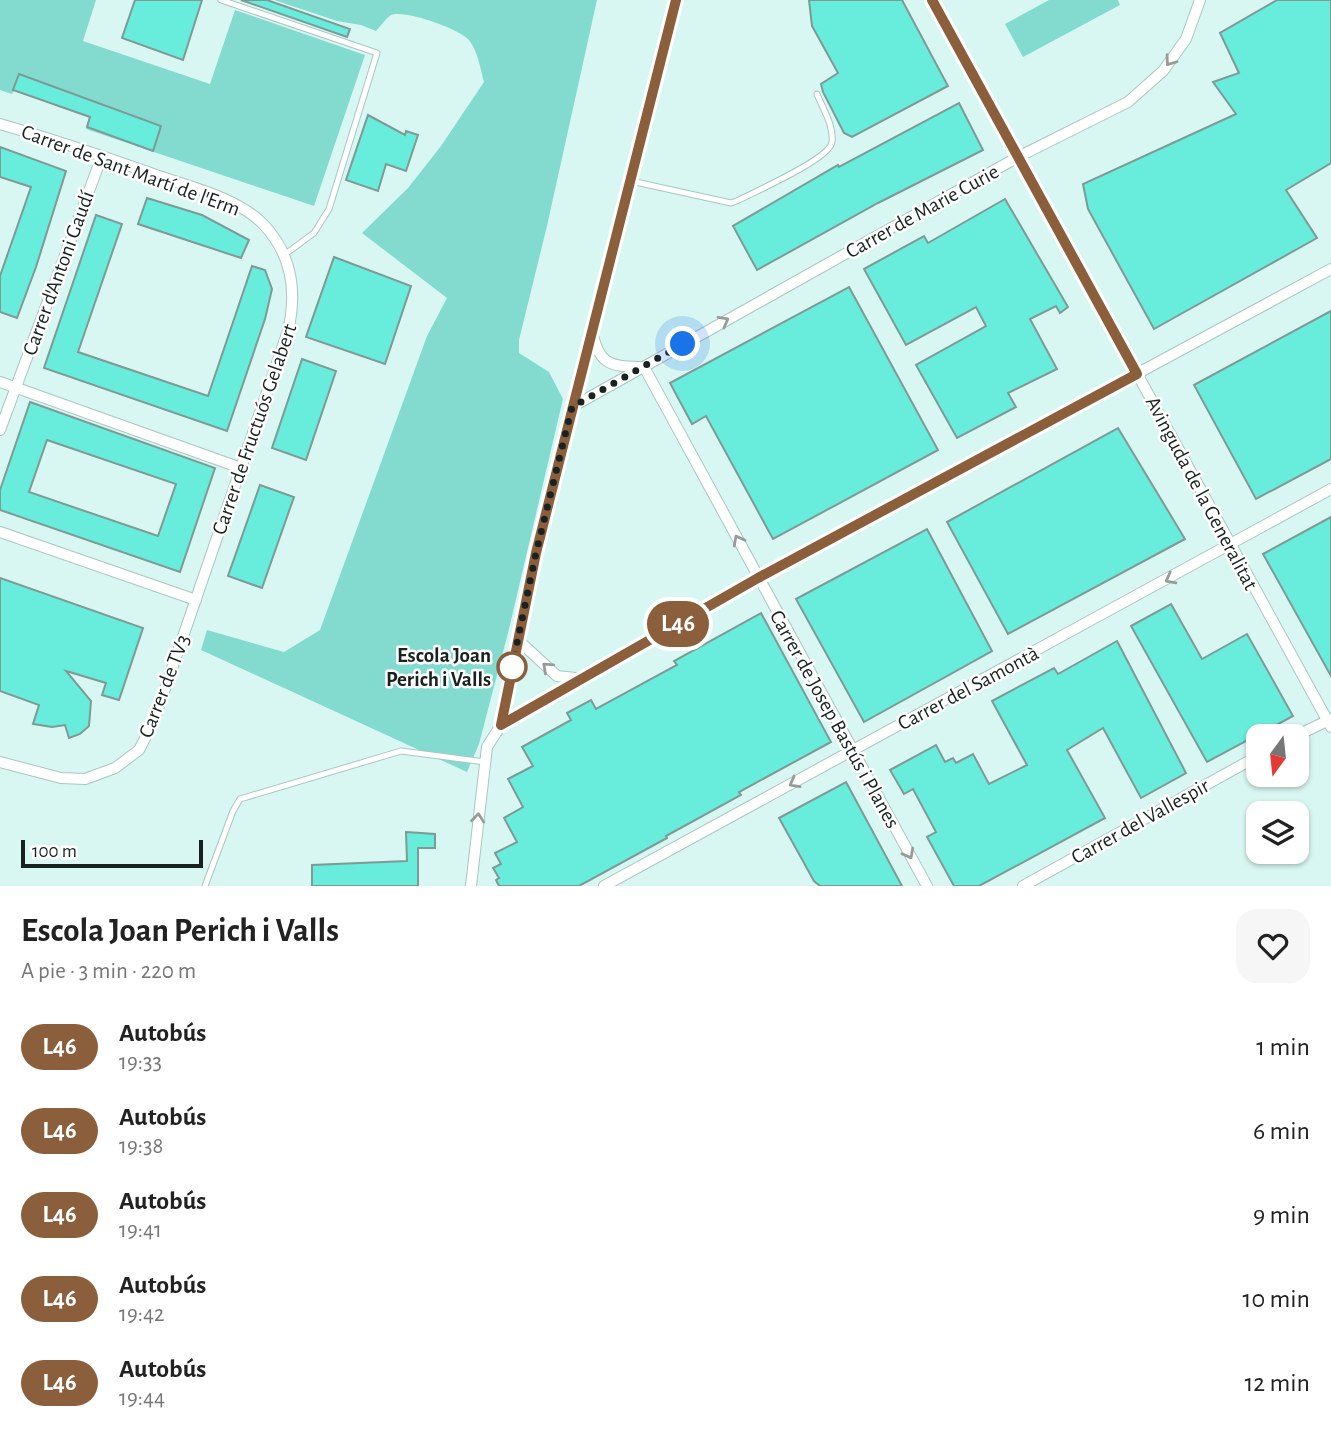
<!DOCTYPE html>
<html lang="es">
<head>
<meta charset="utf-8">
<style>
  :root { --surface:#fff; --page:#f6f6f6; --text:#222; --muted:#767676 }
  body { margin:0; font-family:"Alegreya Sans",sans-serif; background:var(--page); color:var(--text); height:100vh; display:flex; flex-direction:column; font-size:26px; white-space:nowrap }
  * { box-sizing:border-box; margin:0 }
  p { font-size:23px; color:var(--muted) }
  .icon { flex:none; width:38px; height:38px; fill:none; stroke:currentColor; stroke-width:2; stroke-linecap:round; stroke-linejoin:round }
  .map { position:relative; height:886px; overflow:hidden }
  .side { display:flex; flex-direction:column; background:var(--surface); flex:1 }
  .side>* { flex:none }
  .badge { padding:0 14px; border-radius:23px; font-size:24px; line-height:46px }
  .needle { width:46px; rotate:195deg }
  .tools { position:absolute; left:1246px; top:724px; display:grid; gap:14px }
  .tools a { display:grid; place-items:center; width:63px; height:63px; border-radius:14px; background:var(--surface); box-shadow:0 2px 5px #0004; font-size:35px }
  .scale { position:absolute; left:21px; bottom:18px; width:182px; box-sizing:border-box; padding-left:7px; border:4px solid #182321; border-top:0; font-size:19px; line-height:24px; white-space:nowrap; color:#182321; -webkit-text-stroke:5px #fff; paint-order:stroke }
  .you { position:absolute; width:35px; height:35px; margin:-18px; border:5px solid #fff; border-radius:50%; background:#1a73e8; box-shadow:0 0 0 10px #1a73e833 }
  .map>.badge { position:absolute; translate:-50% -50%; box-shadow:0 0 0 4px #fff }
  .round { display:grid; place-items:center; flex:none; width:74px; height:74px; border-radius:21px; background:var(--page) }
  .overview { display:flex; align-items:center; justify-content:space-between; height:119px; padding:0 21px }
  h1 { font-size:33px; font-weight:700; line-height:52px }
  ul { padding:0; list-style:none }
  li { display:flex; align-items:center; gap:21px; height:84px; padding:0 21px }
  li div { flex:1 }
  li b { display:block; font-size:26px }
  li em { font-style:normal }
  li .badge { min-width:77px; font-weight:700; text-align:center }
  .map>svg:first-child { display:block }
  .green { fill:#83dbcf }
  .building { fill:#68eddd; stroke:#7e9a95; stroke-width:2; fill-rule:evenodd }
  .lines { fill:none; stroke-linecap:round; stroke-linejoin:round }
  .lane-casing { stroke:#a9c6c1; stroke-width:7 }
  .street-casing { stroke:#a9c6c1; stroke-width:12 }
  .lane { stroke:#fff; stroke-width:5 }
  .street { stroke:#fff; stroke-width:10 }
  .oneway { stroke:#979c9b }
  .line-casing { stroke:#fff; stroke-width:16 }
  .line { stroke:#8b5e3c; stroke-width:10 }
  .walk { stroke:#182321; stroke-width:7; stroke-dasharray:0 12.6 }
  .stop-dot { fill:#fff; stroke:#8b5e3c; stroke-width:3.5 }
  .labels { text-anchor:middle; stroke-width:5; stroke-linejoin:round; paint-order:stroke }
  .street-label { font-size:21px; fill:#182321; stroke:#fff }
  .stop-label { font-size:21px; font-weight:bold; fill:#182321; stroke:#fff; text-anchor:end }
</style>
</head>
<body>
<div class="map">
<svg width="1331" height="886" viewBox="0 0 1331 886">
  <rect width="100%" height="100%" fill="#d9f7f2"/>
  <g class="green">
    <polygon points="0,0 96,0 83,41 210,84 235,10 365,55 314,206 86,129 89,117 14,91 12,94 0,90"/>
    <path d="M274 0H597L547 226 519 340V353L549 372 563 399 509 629 479 744 467 772 201 650 207 630 284 652 320 630 427 336 447 298 362 233 408 188 441 146 484 82C480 67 478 52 469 40 460 29 404 9 391 15 386 18 380 27 376 31L361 25 337 21Z"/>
    <polygon points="1049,0 1118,0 1120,5 1023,57 1005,24"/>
  </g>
  <g class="building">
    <polygon points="135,0 202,0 183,60 122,38"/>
    <polygon points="241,0 267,0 350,29 347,37"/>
    <polygon points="809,0 902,0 948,86 852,137 844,133 823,92 821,84 838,73 812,26"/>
    <polygon points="1277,0 1331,0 1331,163 1286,190 1317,238 1154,329 1088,209 1083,184 1236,114 1213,82 1239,73 1220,33"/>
    <polygon points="19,74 161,126 153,151 87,127 90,117 13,90"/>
    <polygon points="959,103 983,150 878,203 757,270 733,226 838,165 839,167"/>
    <polygon points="368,115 405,135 406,131 418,135 406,171 386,164 378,191 346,180"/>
    <polygon points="0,147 66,171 36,267 17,318 0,312 0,276 31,187 0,177"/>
    <polygon points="147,198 202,215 249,240 241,258 138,224"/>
    <polygon points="1005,199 1068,307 1060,313 1056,306 1030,319 1057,369 1008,393 1016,407 957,438 916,365 986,326 976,307 906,345 864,269 924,236 928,243"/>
    <polygon points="96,215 122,224 78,352 208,396 252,266 265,270 272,289 265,319 227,431 44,368"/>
    <polygon points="334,257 411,286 385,364 306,337"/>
    <polygon points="849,287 938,450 773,539 706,416 692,424 670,383"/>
    <polygon points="1331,311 1331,459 1256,499 1194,385"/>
    <polygon points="302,359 336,371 306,460 272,448"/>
    <path d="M30 402 215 468 180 572 0 510V490ZM47 440 176 484 158 536 29 492Z"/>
    <polygon points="1118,428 1185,539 1008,634 947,522"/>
    <polygon points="260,485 294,497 262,588 228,576"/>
    <polygon points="1331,517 1331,676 1263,554"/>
    <polygon points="927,529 992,651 864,722 796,599"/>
    <polygon points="0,578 143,628 119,700 102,695 106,683 66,671 91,701 89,726 80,734 69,738 65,725 52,727 33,724 39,705 0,691"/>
    <polygon points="1171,604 1202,659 1247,634 1293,716 1207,762 1131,626"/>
    <polygon points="761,613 831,742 739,792 741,795 666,836 667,838 579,886 499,886 496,880 499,878 493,868 501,864 495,853 517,842 504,818 523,807 508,779 533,766 522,747 571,720 567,713 591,700 596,709 677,665 674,661"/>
    <polygon points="1117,641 1186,773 1141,798 1103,728 1067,750 1105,818 979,886 954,886 927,837 936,832 913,789 904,794 890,770 936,745 945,762 953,758 956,763 973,754 989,784 1027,765 992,701 1054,668 1058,674"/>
    <polygon points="846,782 902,886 820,886 814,881 779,818"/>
    <polygon points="406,832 435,834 435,848 418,848 418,886 312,886 312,865 407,861"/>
  </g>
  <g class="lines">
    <g class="lane-casing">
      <g id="lane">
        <polyline points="221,0 377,53 329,209 314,233 284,255"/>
        <path d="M631 181 731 203 739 200C756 191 830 159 832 142 834 126 823 109 817 94"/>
        <polyline points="205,886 233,811 240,799 401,751 485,762"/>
      </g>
    </g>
    <g class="street-casing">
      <g id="street">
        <polyline points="932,0 1331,727"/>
        <path d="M0 124C52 139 103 156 153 174 190 187 238 197 265 226 292 256 297 293 288 331L154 721 139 750 115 768 85 779 61 778 0 762"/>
        <path d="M593 335C600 367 614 366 642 367"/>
        <polyline points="644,367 927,886"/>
        <polyline points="0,382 241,468"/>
        <polyline points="572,407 1018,157 1128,102 1163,71 1186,39 1200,0"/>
        <polyline points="0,430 102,156"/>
        <polyline points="0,532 196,600"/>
        <polyline points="518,640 557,676 584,679"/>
        <polyline points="501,725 758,578 1331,269"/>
        <polyline points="1294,737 1331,719"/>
        <polyline points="471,886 487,747 501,725 536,553 676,0"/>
        <polyline points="604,886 1331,489"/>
        <polyline points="1023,886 1258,756"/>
      </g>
    </g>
    <use href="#lane" class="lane"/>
    <use href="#street" class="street"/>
  </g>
  <defs><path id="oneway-chevron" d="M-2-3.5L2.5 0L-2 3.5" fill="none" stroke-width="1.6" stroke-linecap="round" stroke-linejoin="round" transform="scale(1.75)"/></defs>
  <g class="oneway">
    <use href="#oneway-chevron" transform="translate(1170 61) rotate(126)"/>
    <use href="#oneway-chevron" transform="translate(724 321) rotate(-29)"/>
    <use href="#oneway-chevron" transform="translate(738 540) rotate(-118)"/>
    <use href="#oneway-chevron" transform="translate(1170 579) rotate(152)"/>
    <use href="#oneway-chevron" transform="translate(547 667) rotate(-138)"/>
    <use href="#oneway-chevron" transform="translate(794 783) rotate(151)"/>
    <use href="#oneway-chevron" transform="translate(478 818) rotate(-84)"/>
    <use href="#oneway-chevron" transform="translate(909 854) rotate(62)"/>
  </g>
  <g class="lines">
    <g class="line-casing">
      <polyline id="line" points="676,0 536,553 501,725 758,578 1137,374 932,0"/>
    </g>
    <use href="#line" class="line"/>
    <polyline class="walk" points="512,667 536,553 572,407 683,344"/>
  </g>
  <circle class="stop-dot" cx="512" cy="667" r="14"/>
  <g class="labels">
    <g class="street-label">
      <text transform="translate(131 170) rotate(20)" y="7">Carrer de Sant Martí de l'Erm</text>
      <text transform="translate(922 211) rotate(-29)" y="7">Carrer de Marie Curie</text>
      <text transform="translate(58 273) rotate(-70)" y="7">Carrer d'Antoni Gaudí</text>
      <text transform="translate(254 429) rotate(-71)" y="7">Carrer de Fructuós Gelabert</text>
      <text transform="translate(1202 493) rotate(62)" y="7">Avinguda de la Generalitat</text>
      <text transform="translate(164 686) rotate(-69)" y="7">Carrer de TV3</text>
      <text transform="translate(968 688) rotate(-28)" y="7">Carrer del Samontà</text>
      <text transform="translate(835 719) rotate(61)" y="7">Carrer de Josep Bastús i Planes</text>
      <text transform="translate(1140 821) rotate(-29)" y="7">Carrer del Vallespir</text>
    </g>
    <g class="stop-label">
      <text x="491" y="662">Escola Joan<tspan x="491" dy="24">Perich i Valls</tspan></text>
    </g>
  </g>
</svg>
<div class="tools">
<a><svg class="needle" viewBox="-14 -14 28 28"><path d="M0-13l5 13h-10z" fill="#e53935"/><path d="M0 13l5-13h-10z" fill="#767676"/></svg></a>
<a><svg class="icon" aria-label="layers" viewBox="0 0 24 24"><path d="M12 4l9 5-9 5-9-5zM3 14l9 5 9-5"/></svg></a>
</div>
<div class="scale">100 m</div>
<div class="you" style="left:683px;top:344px"></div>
<b class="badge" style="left:678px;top:624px;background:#8b5e3c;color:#fff">L46</b>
</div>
<section class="side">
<div class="overview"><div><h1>Escola Joan Perich i Valls</h1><p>A pie · 3 min · 220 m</p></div><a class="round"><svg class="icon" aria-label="heart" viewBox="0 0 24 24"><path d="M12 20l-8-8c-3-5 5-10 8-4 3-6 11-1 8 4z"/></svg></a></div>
<ul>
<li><span class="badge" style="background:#8b5e3c;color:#fff">L46</span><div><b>Autobús</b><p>19:33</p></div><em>1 min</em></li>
<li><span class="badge" style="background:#8b5e3c;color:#fff">L46</span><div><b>Autobús</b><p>19:38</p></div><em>6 min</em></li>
<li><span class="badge" style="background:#8b5e3c;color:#fff">L46</span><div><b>Autobús</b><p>19:41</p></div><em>9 min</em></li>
<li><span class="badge" style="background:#8b5e3c;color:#fff">L46</span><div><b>Autobús</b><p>19:42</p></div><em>10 min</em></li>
<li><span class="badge" style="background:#8b5e3c;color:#fff">L46</span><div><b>Autobús</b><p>19:44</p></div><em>12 min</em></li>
</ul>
</section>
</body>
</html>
